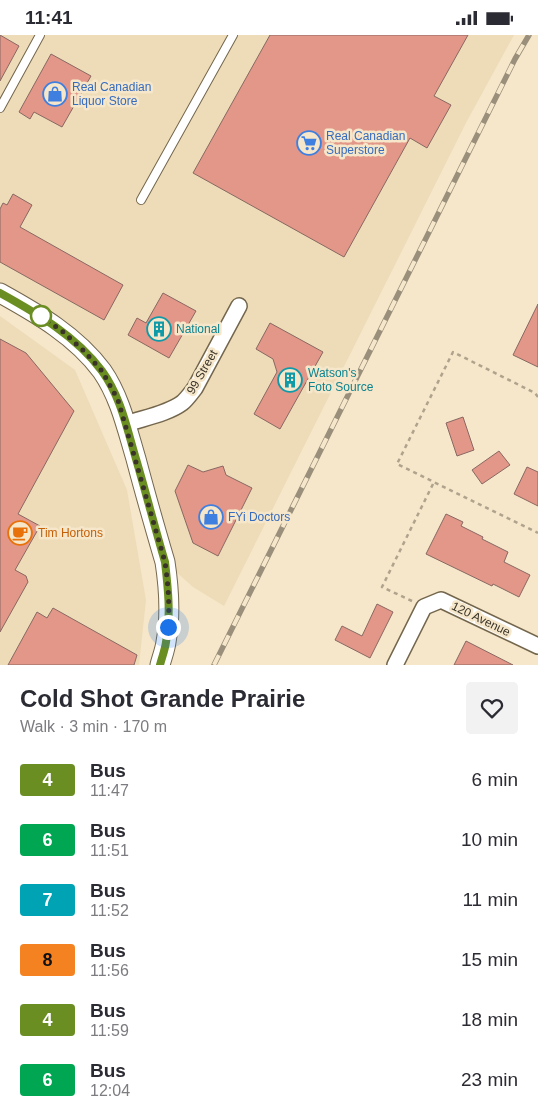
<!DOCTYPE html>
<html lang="en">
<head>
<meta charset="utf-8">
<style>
  :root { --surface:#fff; --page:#f2f2f3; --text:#2b2b33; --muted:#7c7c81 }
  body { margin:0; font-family:Arial,sans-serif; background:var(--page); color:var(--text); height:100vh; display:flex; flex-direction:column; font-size:19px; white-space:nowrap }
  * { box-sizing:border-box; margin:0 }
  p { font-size:16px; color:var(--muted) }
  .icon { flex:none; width:28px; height:28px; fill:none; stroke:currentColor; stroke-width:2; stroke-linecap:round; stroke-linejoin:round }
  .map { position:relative; height:630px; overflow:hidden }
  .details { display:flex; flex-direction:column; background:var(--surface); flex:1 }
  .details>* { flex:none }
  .badge { padding:0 10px; border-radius:4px; font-size:18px; line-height:32px }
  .you { position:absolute; width:25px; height:25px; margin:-12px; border:4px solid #fff; border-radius:50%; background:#1a73e8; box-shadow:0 0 0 8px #1a73e833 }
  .map>.badge { position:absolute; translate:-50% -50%; box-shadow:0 0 0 2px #fff }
  .round { display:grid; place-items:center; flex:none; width:52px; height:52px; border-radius:5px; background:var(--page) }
  .head { display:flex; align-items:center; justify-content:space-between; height:85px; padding:0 20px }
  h1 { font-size:24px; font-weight:700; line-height:38px }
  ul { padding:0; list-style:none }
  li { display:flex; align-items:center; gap:15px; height:60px; padding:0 20px }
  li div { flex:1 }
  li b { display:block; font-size:19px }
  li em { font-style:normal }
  li .badge { min-width:55px; font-weight:700; text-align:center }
  .status { display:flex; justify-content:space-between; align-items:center; height:35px; padding:0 25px; background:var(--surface); direction:ltr }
  .status svg { height:14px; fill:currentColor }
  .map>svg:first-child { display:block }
  .built { fill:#eedcb8 }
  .building { fill:#e39788; stroke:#886862 }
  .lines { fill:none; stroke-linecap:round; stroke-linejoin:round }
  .service-casing { stroke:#73664c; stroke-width:10 }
  .minor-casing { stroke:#73664c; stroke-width:18 }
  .tertiary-casing { stroke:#73664c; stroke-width:21 }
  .path { stroke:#afa38d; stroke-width:2.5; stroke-dasharray:4 4; stroke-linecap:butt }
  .service { stroke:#fff; stroke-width:8 }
  .minor { stroke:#fff; stroke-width:15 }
  .tertiary { stroke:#fff; stroke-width:19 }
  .rail-casing { stroke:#998f7b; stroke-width:5.5 }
  .rail { stroke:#f6e7ca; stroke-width:4; stroke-dasharray:11; stroke-linecap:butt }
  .line-casing { stroke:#fff; stroke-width:11 }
  .line { stroke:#6b8e23; stroke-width:8 }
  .walk { stroke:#393328; stroke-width:5; stroke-dasharray:0 9 }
  .stop-dot { fill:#fff; stroke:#6b8e23; stroke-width:2.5 }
  .labels { text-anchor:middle; stroke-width:5; stroke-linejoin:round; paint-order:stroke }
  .shop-label { font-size:12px; fill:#366cbe; stroke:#f6e7ca; text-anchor:start }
  .culture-label { font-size:12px; fill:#0d838f; stroke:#f6e7ca; text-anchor:start }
  .street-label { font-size:12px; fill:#393328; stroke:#f6e7ca }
  .food-label { font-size:12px; fill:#c56008; stroke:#f6e7ca; text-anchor:start }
</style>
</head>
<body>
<div class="status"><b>11:41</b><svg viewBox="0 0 49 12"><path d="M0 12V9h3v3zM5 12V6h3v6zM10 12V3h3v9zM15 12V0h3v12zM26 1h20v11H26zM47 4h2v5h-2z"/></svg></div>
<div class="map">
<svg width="538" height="630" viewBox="0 0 538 630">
  <rect width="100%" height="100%" fill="#f6e7ca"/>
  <g class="built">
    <polygon points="0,0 514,0 467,86 224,571 193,552 165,527 102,337 0,258"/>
    <polygon points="0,281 75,335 127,455 146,565 139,630 0,630"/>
  </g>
  <g class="building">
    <polygon points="0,0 19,11 0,46"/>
    <polygon points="270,0 468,0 434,61 451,70 427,113 410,103 344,222 193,138"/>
    <polygon points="51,19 91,41 62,92 34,77 30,84 19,77"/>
    <polygon points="13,159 32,170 20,192 123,250 104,285 0,227 0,174 3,168 7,170"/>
    <polygon points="163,258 196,276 169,323 128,300 137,283 146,288"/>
    <polygon points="538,269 538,332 513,320"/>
    <polygon points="270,288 323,317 280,394 254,379 277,337 273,324 256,314"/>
    <polygon points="0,304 26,318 74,376 18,479 40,491 15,535 26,541 28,547 0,597"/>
    <polygon points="463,382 474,415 457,421 446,388"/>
    <polygon points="499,416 510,430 482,449 472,435"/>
    <polygon points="188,430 203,437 223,431 226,440 252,453 218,521 193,508 175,456"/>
    <polygon points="527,432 538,437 538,471 514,459"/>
    <polygon points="446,479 463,487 461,491 483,502 482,504 508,517 504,527 530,540 519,562 493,549 492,551 426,519"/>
    <polygon points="377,569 393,577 370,623 335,605 342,591 362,601"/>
    <polygon points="53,573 137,620 134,630 8,630 37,577 47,583"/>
    <polygon points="466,606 513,630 454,630"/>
  </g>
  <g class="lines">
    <g class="service-casing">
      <g id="service">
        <polyline points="0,73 40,0"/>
        <polyline points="141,165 233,0"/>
      </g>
    </g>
    <g class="minor-casing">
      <g id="minor">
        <path d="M126 389C143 383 167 379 182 368 187 364 191 358 195 353L239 271"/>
        <polyline points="395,630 424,572 441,565 538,611"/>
      </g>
    </g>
    <g class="tertiary-casing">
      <path id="tertiary" d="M0 258C38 279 76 301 102 336 120 362 127 394 136 424 145 458 155 493 165 527 169 553 171 580 166 607 165 615 162 622 160 630"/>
    </g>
    <g class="path">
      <polyline points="538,362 535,358 453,317 397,429 538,498"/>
      <polyline points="412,566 382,552 434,447"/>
    </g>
    <use href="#service" class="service"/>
    <use href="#minor" class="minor"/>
    <use href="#tertiary" class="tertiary"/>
    <g class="rail-casing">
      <polyline id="rail" points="214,630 515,24 529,0"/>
    </g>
    <use href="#rail" class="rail"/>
  </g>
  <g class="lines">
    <g class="line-casing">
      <path id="line" d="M0 258C38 279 76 301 102 336 121 362 127 394 136 424 146 458 155 493 165 527 168 553 171 580 166 607 165 615 162 622 160 630"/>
    </g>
    <use href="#line" class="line"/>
    <path class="walk" d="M41 281 62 296 84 316 102 336 118 365 165 527C168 549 170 570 168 592"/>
  </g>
  <defs>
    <g id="shop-ring" transform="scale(1.25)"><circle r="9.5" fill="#f6e7ca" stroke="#3f7fe0" stroke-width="1.5"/><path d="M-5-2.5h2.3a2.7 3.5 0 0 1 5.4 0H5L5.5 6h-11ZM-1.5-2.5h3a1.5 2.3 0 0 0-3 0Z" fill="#3f7fe0"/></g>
    <g id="supermarket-ring" transform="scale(1.25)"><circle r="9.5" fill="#f6e7ca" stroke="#3f7fe0" stroke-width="1.5"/><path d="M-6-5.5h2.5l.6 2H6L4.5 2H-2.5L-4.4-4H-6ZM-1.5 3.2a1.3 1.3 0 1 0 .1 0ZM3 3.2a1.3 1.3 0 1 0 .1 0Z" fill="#3f7fe0"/></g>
    <g id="building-ring" transform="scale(1.25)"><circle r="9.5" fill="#f6e7ca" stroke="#0f9aa8" stroke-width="1.5"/><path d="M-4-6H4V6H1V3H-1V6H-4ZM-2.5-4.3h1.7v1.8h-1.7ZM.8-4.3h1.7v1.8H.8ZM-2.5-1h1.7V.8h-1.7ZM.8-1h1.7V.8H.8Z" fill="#0f9aa8"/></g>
    <g id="cafe-ring" transform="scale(1.25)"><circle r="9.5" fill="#f6e7ca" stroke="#e8710a" stroke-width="1.5"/><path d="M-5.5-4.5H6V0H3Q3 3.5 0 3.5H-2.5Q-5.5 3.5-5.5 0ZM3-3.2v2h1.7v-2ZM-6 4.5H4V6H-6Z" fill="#e8710a"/></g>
  </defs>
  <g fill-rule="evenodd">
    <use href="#shop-ring" x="55" y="59"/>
    <use href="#supermarket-ring" x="309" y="108"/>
    <use href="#building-ring" x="159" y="294"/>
    <use href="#building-ring" x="290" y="345"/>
    <use href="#shop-ring" x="211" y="482"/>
    <use href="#cafe-ring" x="20" y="498"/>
  </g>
  <circle class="stop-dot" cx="41" cy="281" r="10"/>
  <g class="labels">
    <g class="shop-label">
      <text x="72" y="56">Real Canadian<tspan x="72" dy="14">Liquor Store</tspan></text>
      <text x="326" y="105">Real Canadian<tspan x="326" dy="14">Superstore</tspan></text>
      <text x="228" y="486">FYi Doctors</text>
    </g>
    <g class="culture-label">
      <text x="176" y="298">National</text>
      <text x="308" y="342">Watson's<tspan x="308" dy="14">Foto Source</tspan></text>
    </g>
    <g class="street-label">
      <text transform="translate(202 337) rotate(-60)" y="4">99 Street</text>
      <text transform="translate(481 584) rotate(26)" y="4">120 Avenue</text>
    </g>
    <g class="food-label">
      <text x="38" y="502">Tim Hortons</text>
    </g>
  </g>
</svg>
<div class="you" style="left:168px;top:592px"></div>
</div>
<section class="details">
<div class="head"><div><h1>Cold Shot Grande Prairie</h1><p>Walk · 3 min · 170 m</p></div><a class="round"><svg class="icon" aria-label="heart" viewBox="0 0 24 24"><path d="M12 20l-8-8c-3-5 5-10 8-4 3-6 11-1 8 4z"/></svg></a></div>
<ul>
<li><span class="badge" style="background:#6b8e23;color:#fff">4</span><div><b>Bus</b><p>11:47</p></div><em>6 min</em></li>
<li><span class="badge" style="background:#00a651;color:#fff">6</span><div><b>Bus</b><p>11:51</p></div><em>10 min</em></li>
<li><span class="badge" style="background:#00a3b4;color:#fff">7</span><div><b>Bus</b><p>11:52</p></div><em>11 min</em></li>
<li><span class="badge" style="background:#f58220;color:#111">8</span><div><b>Bus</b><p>11:56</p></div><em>15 min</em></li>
<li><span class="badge" style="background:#6b8e23;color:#fff">4</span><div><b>Bus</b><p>11:59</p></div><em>18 min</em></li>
<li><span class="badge" style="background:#00a651;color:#fff">6</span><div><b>Bus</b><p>12:04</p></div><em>23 min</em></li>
</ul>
</section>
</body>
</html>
